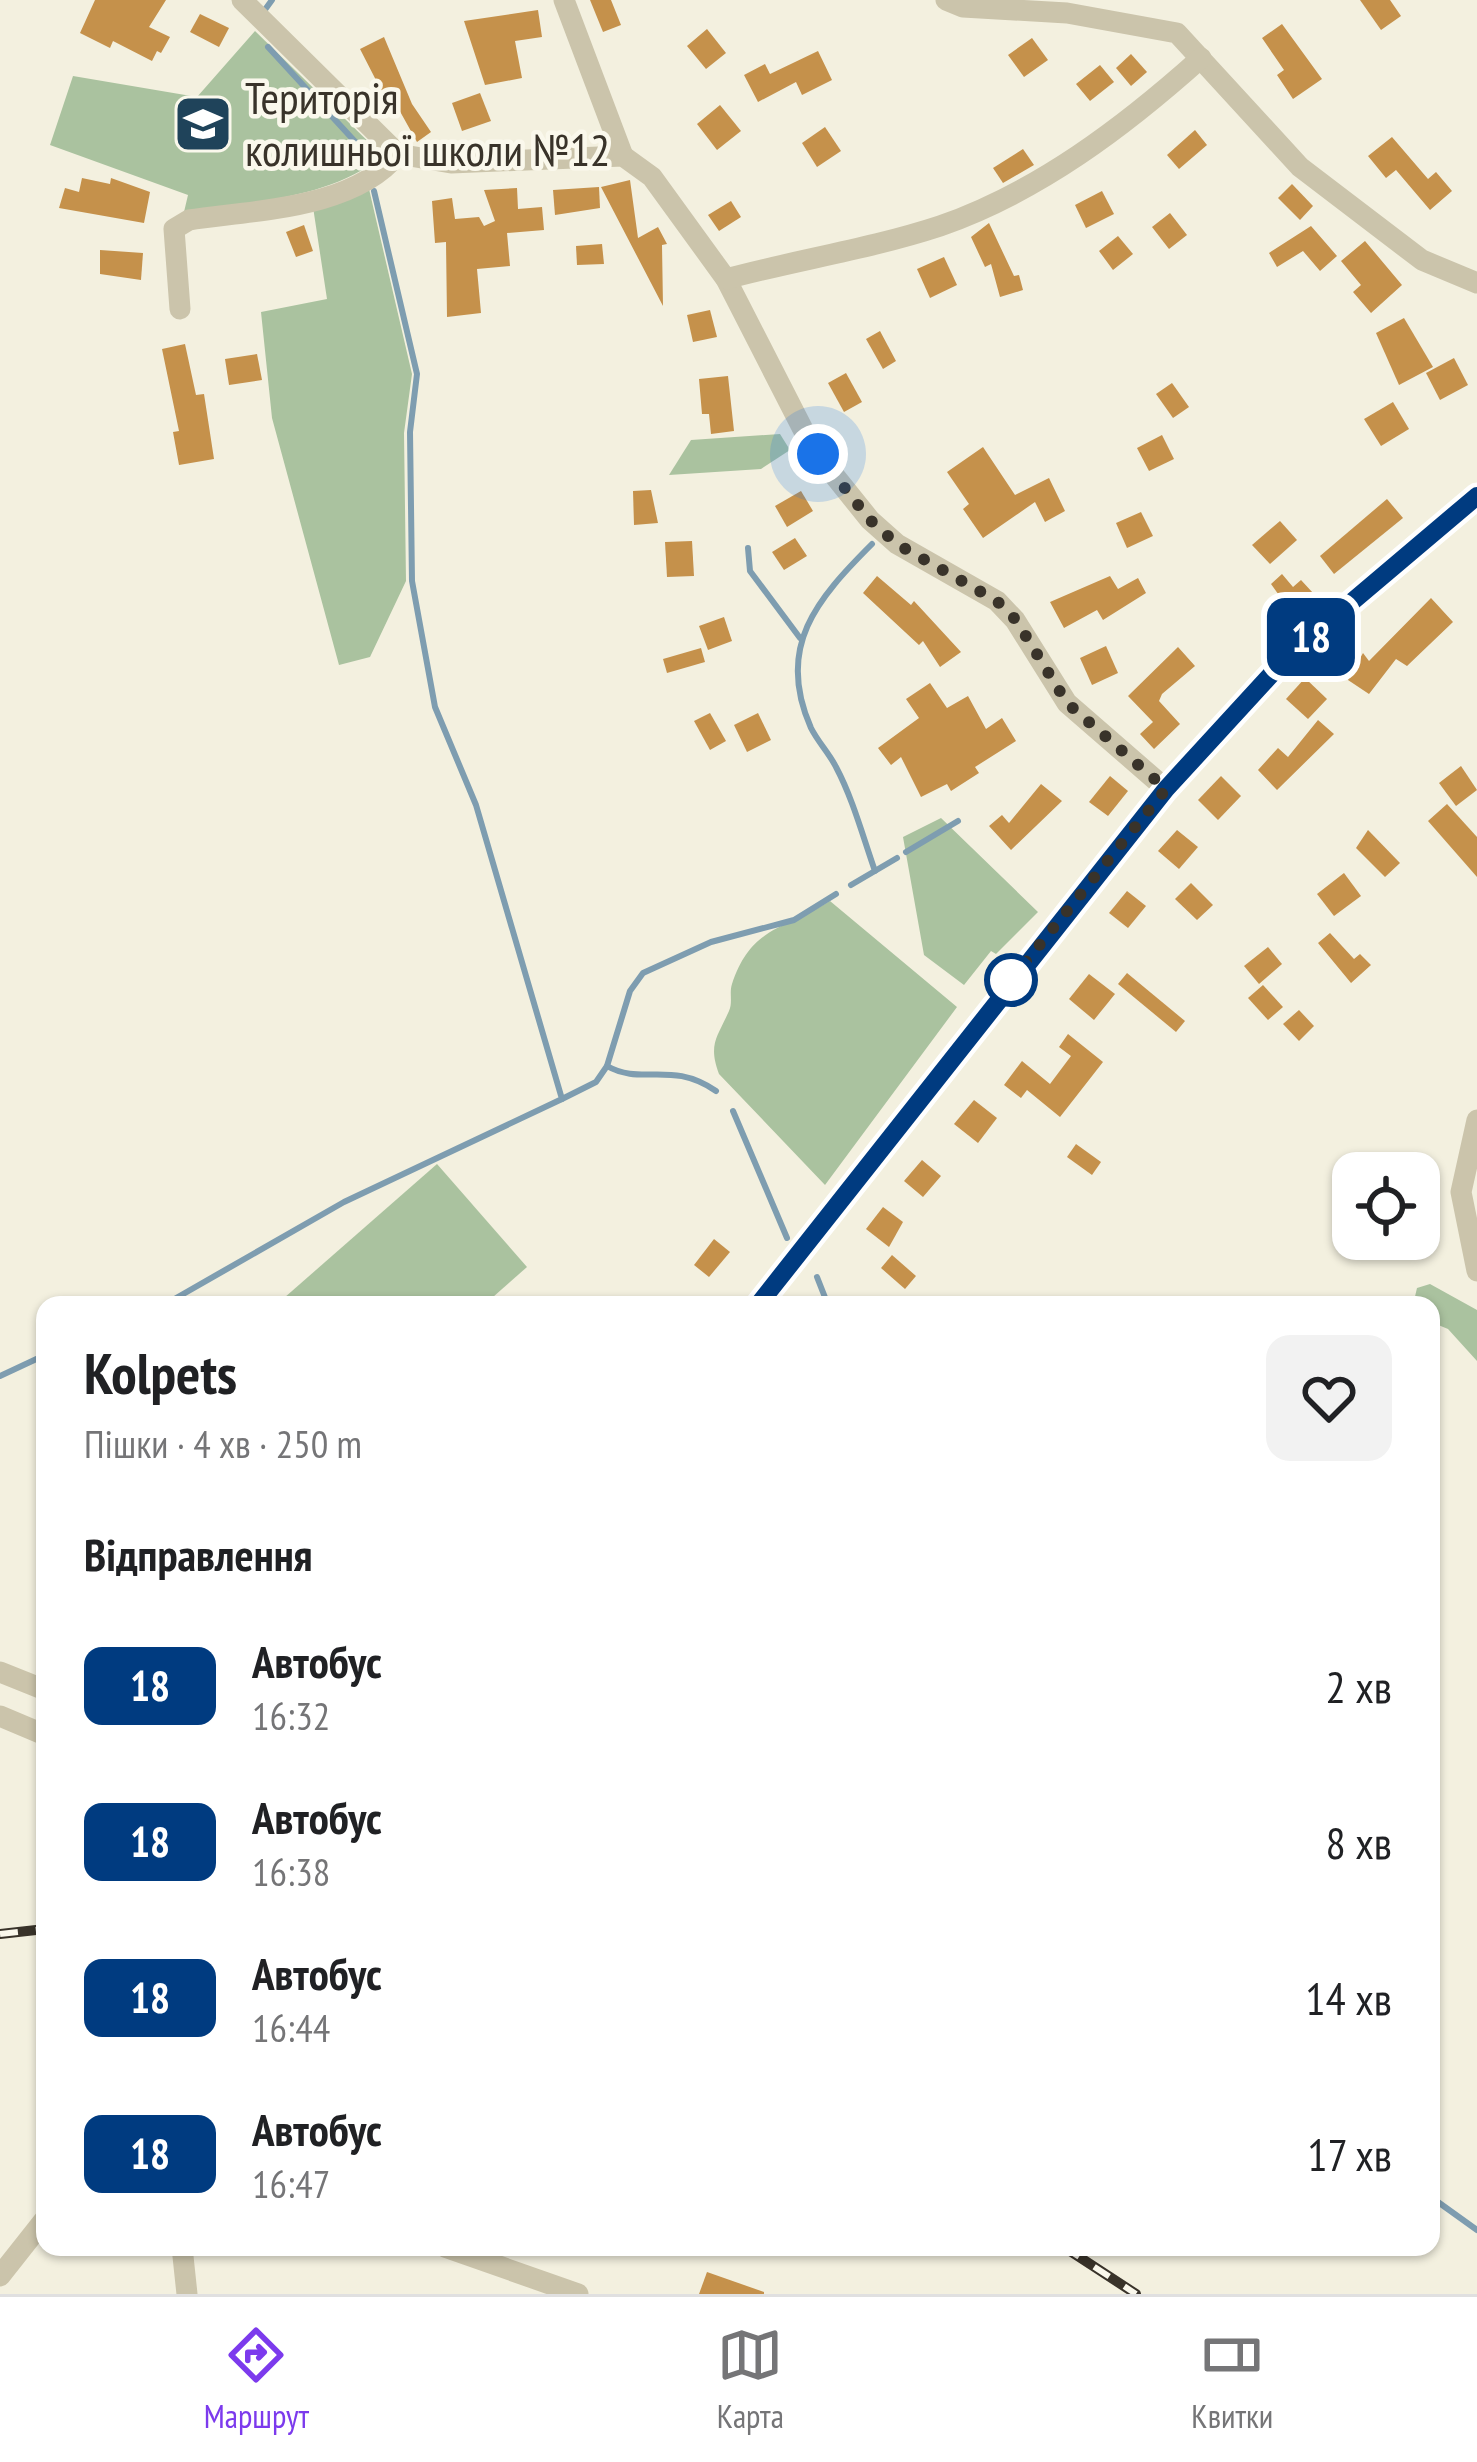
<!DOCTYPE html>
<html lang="uk">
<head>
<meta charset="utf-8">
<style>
  :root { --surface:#fff; --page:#f2f2f2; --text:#202124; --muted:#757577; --line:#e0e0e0; --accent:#7c3aed }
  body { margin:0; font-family:"PT Sans Narrow",sans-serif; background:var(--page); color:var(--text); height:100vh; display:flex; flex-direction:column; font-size:45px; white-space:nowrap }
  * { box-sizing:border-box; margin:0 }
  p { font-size:39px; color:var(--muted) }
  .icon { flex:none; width:66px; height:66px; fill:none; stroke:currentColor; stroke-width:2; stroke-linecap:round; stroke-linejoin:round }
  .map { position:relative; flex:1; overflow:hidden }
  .details { position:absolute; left:36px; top:1296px; width:1404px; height:960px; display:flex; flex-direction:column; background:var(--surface); border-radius:24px; box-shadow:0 3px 9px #0004 }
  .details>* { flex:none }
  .badge { padding:0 24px; border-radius:18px; font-size:42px; line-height:78px }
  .controls { position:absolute; left:1332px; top:1152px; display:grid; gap:24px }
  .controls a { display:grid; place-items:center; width:108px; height:108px; border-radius:24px; background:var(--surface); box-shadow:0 3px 9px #0004; font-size:60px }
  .you { position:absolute; width:60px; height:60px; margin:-30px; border:9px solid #fff; border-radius:50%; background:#1a73e8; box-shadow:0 0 0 18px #1a73e833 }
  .map>.badge { position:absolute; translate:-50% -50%; box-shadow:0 0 0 6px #fff }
  h2 { padding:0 48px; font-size:45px; line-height:108px }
  .round { display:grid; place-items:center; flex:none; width:126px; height:126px; border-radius:24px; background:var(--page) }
  .overview { display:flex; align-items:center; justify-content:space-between; height:204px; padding:0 48px }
  h1 { font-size:57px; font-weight:700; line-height:90px }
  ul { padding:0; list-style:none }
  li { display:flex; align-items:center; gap:36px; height:156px; padding:0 48px }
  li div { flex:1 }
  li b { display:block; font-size:45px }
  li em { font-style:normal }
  li .badge { min-width:132px; font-weight:700; text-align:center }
  .tabs { display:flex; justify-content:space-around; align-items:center; height:168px; border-top:3px solid var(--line); background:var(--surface); font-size:33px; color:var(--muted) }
  .tabs a { display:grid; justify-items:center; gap:6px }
  .tabs .selected { color:var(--accent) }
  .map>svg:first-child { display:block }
  .green { fill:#aac29f }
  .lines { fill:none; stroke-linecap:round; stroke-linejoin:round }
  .stream { stroke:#7e9db0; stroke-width:6 }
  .building { fill:#c5914b }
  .minor { stroke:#cbc4ab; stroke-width:21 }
  .rail-casing { stroke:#39332a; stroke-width:10 }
  .rail { stroke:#faf8ec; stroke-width:6; stroke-dasharray:18; stroke-linecap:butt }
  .line-casing { stroke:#fff; stroke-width:27 }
  .line { stroke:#003b80; stroke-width:18 }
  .walk { stroke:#39332a; stroke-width:12; stroke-dasharray:0 21.6 }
  .stop-dot { fill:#fff; stroke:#003b80; stroke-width:6 }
  .labels { text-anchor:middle; stroke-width:9; stroke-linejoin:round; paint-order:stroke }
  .poi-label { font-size:45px; fill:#39332a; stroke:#faf8ec; text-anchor:start }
</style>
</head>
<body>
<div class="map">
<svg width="1477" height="2294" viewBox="0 0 1477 2294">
  <rect width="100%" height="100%" fill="#f3f0df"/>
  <g class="green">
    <path d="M255 31 383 156C329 199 251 202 184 212L188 195 50 145 73 76 197 97Z"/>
    <polygon points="369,189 412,374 404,433 406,581 370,657 339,665 272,418 261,312 327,299 313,207"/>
    <polygon points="780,434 790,450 761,469 669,475 691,440"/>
    <polygon points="941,818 1038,912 996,954 991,951 964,985 924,955 903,837"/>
    <path d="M830 901 957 1007 825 1185 719 1074C708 1044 717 1038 729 1011 733 1002 729 993 732 984 751 926 784 930 830 901Z"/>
    <polygon points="437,1164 527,1267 484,1305 276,1305"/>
    <polygon points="1430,1284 1477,1310 1477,1361 1448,1329 1431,1322 1431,1305 1413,1305 1417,1288"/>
  </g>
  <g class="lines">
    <g class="stream">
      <polyline points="264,11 272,0"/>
      <polyline points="268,47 372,160 374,170"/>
      <path d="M872 544C817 599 775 647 811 728 818 742 829 753 836 767 853 799 863 837 875 871"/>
      <polyline points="748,548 750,571 800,638"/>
      <polyline points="906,852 958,821"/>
      <polyline points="851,885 897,858"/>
      <path d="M607 1066C642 1086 671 1060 716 1091"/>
      <polyline points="562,1099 596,1082 607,1066 630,991 643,973 711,942 794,920 836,894"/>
      <polyline points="733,1111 787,1238"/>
      <polyline points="817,1277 828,1305"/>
      <polyline points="164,1305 344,1202 562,1099 476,805 435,707 412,581 410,432 417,374 374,191"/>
      <polyline points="0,1376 45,1355"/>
      <polyline points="1431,2197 1477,2230"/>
    </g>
  </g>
  <g class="building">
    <polygon points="95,0 166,0 149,27 170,37 161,53 157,51 152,61 113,41 110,48 80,33"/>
    <polygon points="590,0 611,0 621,25 603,32"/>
    <polygon points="1360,0 1390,0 1401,16 1381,30"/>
    <polygon points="538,10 542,37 515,41 522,78 485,85 464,21"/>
    <polygon points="200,14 229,28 219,47 190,32"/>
    <polygon points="1282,24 1322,79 1293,99 1277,75 1284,70 1262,38"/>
    <polygon points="707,29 726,53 706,69 687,46"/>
    <polygon points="384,37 412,104 431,132 417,142 392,97 378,103 372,89 379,86 360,49"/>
    <polygon points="1032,38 1048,60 1024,77 1008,55"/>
    <polygon points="818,51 832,80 802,95 796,82 758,102 744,75 765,64 770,74"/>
    <polygon points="1131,54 1147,72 1131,86 1116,68"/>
    <polygon points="1100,65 1114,82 1090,101 1076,84"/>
    <polygon points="480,93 491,121 462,131 452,103"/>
    <polygon points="720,105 741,131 717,150 697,124"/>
    <polygon points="825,127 841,151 817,167 802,143"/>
    <polygon points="1195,130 1207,145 1179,169 1167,155"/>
    <polygon points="1392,137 1428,179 1436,172 1452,191 1430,210 1396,170 1386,178 1368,156"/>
    <polygon points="1023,149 1034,165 1003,183 993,168"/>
    <polygon points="82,178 110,184 111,178 150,192 144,223 59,208 65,188 79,192"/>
    <polygon points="630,180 638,238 658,227 667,244 662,245 663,306 601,187"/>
    <polygon points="1292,184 1313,206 1300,220 1278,198"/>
    <polygon points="599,187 600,208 555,215 553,190"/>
    <polygon points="517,188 518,209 542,207 544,230 507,233 510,266 477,269 481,313 447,317 446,242 435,243 432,201 452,198 455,219 479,217 484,226 495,221 484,190"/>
    <polygon points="1102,191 1114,214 1086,228 1075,205"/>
    <polygon points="731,201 741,217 719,231 708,215"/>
    <polygon points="1170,213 1187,235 1169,249 1152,227"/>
    <polygon points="989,223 1014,276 1019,275 1023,290 1000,297 991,264 985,267 971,237"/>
    <polygon points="304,225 313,251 296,257 286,232"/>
    <polygon points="1311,226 1337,256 1320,271 1303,251 1277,267 1269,253"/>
    <polygon points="1118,236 1133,254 1113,270 1099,251"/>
    <polygon points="1365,241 1402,285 1371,313 1353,292 1361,285 1341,261"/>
    <polygon points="602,244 604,264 577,265 576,246"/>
    <polygon points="100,250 143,253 141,280 100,274"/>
    <polygon points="944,257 957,285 930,298 917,269"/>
    <polygon points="710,310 717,337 693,342 687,315"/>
    <polygon points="1404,318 1433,367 1399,385 1376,333"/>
    <polygon points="880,331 896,361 883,369 866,339"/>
    <polygon points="185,344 196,395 204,394 214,459 179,465 173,432 179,431 162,349"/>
    <polygon points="257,354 262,380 229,385 225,359"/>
    <polygon points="1454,358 1468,385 1440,400 1426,373"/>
    <polygon points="846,373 862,402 844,412 828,383"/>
    <polygon points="728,376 734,431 711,434 709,414 702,414 699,379"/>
    <polygon points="1172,383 1189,407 1173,418 1156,394"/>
    <polygon points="1393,402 1409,429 1381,446 1364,419"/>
    <polygon points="1162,435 1174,459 1149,471 1137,448"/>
    <polygon points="983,447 1015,495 1049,478 1065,511 1045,522 1035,502 983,538 963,509 969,504 947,472"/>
    <polygon points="651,490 658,523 634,525 633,491"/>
    <polygon points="801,491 813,511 787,527 775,506"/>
    <polygon points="1387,499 1403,518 1334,574 1320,556"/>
    <polygon points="1141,512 1153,536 1127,548 1116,523"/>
    <polygon points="1280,521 1297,540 1270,564 1252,545"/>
    <polygon points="795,538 807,556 784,570 772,552"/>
    <polygon points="692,541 694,576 667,577 665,542"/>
    <polygon points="1282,574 1293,587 1301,580 1313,593 1291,612 1271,584"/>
    <polygon points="877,576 911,605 914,601 961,652 940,667 923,641 919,645 863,593"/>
    <polygon points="1110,576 1118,589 1138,578 1146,593 1103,620 1097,610 1064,628 1050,602"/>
    <polygon points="1431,598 1453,622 1407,666 1396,659 1369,694 1348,680 1363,653 1369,661"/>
    <polygon points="724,617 732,641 708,650 699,626"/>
    <polygon points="1106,646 1118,673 1092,685 1080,658"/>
    <polygon points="1178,647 1195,666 1162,694 1159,701 1180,724 1154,749 1140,734 1153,722 1128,696"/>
    <polygon points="701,648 705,662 667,673 663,659"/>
    <polygon points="1305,678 1327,699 1308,719 1286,699"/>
    <polygon points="930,683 947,708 968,696 986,729 1002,718 1016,741 975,767 979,773 951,791 947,784 921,797 901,757 891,765 878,748 919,718 906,699"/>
    <polygon points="710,713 726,741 710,750 694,721"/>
    <polygon points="758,713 771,740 747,752 734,725"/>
    <polygon points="1318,720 1334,734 1277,790 1258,770 1278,748 1288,757"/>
    <polygon points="1461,766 1477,790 1456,806 1439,783"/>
    <polygon points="1110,776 1128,791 1108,816 1089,802"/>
    <polygon points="1221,776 1241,796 1218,820 1198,800"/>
    <polygon points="1041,784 1062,801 1011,850 989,826 1002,815 1009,823"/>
    <polygon points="1447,804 1477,837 1477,877 1428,821"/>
    <polygon points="1177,830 1198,847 1179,869 1158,851"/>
    <polygon points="1368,830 1400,863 1385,877 1356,848"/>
    <polygon points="1344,873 1361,896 1334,916 1317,894"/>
    <polygon points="1191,883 1213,905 1197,920 1175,899"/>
    <polygon points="1127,891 1146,906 1128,928 1109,913"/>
    <polygon points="1330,933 1354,959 1360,954 1371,965 1351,983 1318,943"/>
    <polygon points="1268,947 1282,964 1259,984 1244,966"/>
    <polygon points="1127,973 1185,1021 1176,1032 1118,984"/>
    <polygon points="1089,974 1115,994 1094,1020 1069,999"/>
    <polygon points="1263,985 1283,1007 1268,1020 1248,998"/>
    <polygon points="1299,1010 1314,1026 1299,1041 1283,1024"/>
    <polygon points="1068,1034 1103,1062 1060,1117 1027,1090 1021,1098 1004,1085 1022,1061 1050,1084 1071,1056 1059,1047"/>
    <polygon points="974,1100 997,1118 978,1143 954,1124"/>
    <polygon points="1076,1144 1101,1162 1092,1175 1067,1157"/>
    <polygon points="922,1160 941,1176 923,1197 904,1181"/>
    <polygon points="883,1207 903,1222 889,1247 866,1229"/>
    <polygon points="714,1239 730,1252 709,1277 694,1265"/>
    <polygon points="892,1255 916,1276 905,1289 881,1268"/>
    <polygon points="707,2272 764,2292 764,2294 699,2294"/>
  </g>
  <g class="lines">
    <g class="minor">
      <polyline points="242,0 398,154 451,163 623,156 652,177 726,279 813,449 870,520 897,544 997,601 1015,620 1067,703 1166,789"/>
      <polyline points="564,0 623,156"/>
      <polyline points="946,0 963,7 1067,13 1177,33 1300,167 1422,260 1477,283"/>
      <path d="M726 279C796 260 870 249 940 226 1038 192 1124 127 1201 58"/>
      <path d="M180 309 174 229 189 220C254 210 354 209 398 154"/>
      <polyline points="1477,1120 1461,1192 1477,1271"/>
      <polyline points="758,1305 1166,789 1288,656 1477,496"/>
      <polyline points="0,1672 45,1690"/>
      <polyline points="0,1716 45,1735"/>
      <polyline points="182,2247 187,2294"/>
      <polyline points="445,2247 578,2294"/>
      <polyline points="0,2276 45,2219"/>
    </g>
    <g class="rail-casing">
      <g id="rail">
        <polyline points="0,1934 45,1929"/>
        <polyline points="1064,2247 1136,2294"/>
      </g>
    </g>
    <use href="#rail" class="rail"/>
  </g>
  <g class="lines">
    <g class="line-casing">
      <polyline id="line" points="758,1305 1166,789 1288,656 1477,496"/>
    </g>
    <use href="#line" class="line"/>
    <polyline class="walk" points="818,454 870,520 897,544 997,601 1016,620 1067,703 1166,789 1011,980"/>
  </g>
  <defs>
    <g id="school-square" transform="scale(3)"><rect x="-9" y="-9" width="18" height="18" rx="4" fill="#1f435a" stroke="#faf8ec"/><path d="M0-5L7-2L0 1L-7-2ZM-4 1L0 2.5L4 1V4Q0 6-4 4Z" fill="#fff"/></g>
  </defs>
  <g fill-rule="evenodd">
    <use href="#school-square" x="203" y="124"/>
  </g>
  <circle class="stop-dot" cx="1011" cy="980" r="24"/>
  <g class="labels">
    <g class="poi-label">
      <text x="245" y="114">Територія<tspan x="245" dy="52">колишньої школи №12</tspan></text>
    </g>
  </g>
</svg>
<div class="controls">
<a><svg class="icon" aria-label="locate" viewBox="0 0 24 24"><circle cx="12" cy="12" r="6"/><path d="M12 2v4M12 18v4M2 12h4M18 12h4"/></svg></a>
</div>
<div class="you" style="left:818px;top:454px"></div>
<b class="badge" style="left:1311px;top:637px;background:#003b80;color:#fff">18</b>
<section class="details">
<div class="overview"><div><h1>Kolpets</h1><p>Пішки · 4 хв · 250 m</p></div><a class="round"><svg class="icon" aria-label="heart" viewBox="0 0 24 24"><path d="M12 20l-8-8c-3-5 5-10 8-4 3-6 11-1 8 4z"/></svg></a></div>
<h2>Відправлення</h2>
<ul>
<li><span class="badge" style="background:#003b80;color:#fff">18</span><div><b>Автобус</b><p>16:32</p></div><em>2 хв</em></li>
<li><span class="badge" style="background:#003b80;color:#fff">18</span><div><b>Автобус</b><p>16:38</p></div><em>8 хв</em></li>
<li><span class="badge" style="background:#003b80;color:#fff">18</span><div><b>Автобус</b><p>16:44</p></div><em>14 хв</em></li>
<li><span class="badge" style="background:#003b80;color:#fff">18</span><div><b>Автобус</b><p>16:47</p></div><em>17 хв</em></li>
</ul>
</section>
</div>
<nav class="tabs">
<a class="selected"><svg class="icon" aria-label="directions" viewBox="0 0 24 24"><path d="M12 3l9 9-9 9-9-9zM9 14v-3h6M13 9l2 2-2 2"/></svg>Маршрут</a>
<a><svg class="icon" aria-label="map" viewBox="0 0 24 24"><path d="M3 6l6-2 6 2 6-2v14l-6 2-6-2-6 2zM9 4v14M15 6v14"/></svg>Карта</a>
<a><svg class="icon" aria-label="tickets" viewBox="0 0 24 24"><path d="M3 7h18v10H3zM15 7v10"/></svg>Квитки</a>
</nav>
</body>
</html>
